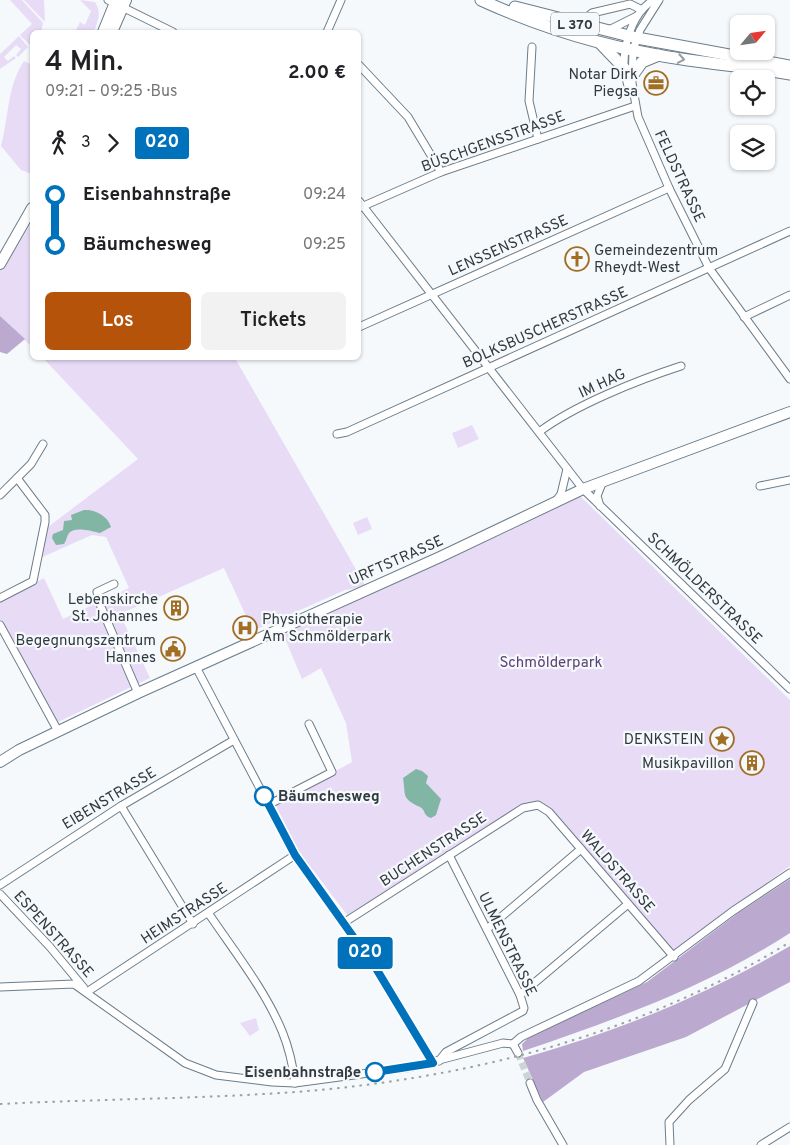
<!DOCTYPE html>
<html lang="de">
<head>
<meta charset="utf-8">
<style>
  :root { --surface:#fff; --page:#f2f2f2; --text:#202124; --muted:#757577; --accent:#b45309 }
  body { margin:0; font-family:Overpass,sans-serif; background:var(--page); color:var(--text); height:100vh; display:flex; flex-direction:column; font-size:19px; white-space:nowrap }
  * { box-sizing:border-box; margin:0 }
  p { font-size:16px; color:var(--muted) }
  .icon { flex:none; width:28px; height:28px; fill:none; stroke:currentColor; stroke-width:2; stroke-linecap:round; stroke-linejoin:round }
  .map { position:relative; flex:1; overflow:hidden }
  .drawer { position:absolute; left:30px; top:30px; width:331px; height:330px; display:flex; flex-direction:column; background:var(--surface); border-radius:8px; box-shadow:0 1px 4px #0004 }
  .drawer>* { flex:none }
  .badge { padding:0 10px; border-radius:4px; font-size:18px; line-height:32px }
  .needle { width:32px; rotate:61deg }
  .buttons { position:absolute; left:730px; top:15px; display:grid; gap:10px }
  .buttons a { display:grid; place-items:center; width:45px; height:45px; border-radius:8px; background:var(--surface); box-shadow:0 1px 4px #0004; font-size:25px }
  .map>.badge { position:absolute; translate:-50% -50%; box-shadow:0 0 0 2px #fff }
  .legs { display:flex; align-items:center; gap:8px; height:55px; padding:0 15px; font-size:16px }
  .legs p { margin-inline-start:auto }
  .summary { display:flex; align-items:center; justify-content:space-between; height:85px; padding:0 15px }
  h1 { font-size:28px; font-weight:600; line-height:38px }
  .primary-button { display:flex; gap:10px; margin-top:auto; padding:10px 15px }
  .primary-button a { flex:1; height:58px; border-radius:8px; background:var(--accent); color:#fff; font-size:20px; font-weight:600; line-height:58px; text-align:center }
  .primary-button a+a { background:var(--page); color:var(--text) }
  ul { padding:0 15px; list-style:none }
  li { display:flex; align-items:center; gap:18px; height:50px; font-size:19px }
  li i { display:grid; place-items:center; width:8px; height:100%; margin:0 6px; background:currentColor }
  li i::after { content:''; width:12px; height:12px; margin:-6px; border:4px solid; border-radius:50%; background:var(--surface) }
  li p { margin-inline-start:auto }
  li:first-child i { background:linear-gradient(#0000 50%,currentColor 0) }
  li:last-child i { background:linear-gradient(currentColor 50%,#0000 0) }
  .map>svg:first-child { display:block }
  .green { fill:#e8dbf6 }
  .forest { fill:#bca9d0 }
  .water { fill:#81b5a4 }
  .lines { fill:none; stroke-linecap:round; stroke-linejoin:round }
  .street-tunnel { stroke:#ced3d6; stroke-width:7; stroke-dasharray:7 3.5; stroke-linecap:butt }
  .street-casing { stroke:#6b7d8a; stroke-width:9 }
  .secondary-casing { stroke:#6b7d8a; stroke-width:12 }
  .primary-casing { stroke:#6b7d8a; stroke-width:13 }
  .street { stroke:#fff; stroke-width:7 }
  .secondary { stroke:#fff; stroke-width:10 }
  .primary { stroke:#fff; stroke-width:11 }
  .rail { stroke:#9aa0a4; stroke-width:2; stroke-dasharray:2.5 5; stroke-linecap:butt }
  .oneway { stroke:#989ca0 }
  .line-1-casing { stroke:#fff; stroke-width:11 }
  .line-1 { stroke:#0072bc; stroke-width:8 }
  .stop-1-dot { fill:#fff; stroke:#0072bc; stroke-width:2.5 }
  .labels { text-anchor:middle; stroke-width:4.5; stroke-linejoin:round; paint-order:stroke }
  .shield { fill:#f5f9fc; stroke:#6c7378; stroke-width:1 }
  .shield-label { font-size:14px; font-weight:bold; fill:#323a40 }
  .poi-label { font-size:15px; fill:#323a40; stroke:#f5f9fc; text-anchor:end }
  .street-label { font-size:15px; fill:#323a40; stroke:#f5f9fc }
  .park-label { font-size:15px; fill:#5d4276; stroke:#f5f9fc }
  .stop-label { font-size:15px; font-weight:bold; fill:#323a40; stroke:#f5f9fc; text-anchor:start }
</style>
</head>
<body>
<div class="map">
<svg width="790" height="1145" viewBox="0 0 790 1145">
  <rect width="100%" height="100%" fill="#f5f9fc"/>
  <g class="green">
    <polygon points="10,0 22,0 43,23 41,32 32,32 32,43 30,45 20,35 32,24"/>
    <polygon points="24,0 44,0 45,21 44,21"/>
    <path d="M80 0 95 2C102 13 98 20 94 32L76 30 80 22 85 25 91 11Z"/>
    <polygon points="19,36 28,47 18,57 16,55 21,49 16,45 4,57 8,61 14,56 16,58 0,69 0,54"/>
    <path d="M24 61 32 65V174L21 170 1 146C9 117 7 86 24 61Z"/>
    <polygon points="32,222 32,347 0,316 0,271"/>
    <polygon points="43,358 235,358 366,587 345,590 253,631 224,568 120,614 150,678 56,723 0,621 0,601 44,578 63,619 129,588 106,537 92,535 38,559 44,530 138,459"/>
    <polygon points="472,425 479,439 458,448 452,433"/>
    <polygon points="579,495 790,700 790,866 711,923 673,954 538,802 521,805 348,916 300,853 275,804 352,762 346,723 321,668 302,679 283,634"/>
    <polygon points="367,517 372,529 358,535 353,523"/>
    <polygon points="256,1018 259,1030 250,1036 240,1023"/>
  </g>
  <g class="forest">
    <polygon points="0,316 25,339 7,354 0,352"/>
    <path d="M790 879V933C708 986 615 1020 523 1051L522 1044 528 1038 647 982 738 913Z"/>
    <path d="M790 946V982L686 1037 584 1072 543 1102 523 1058C617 1032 706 995 790 946Z"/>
  </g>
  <g class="water">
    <path d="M84 510C95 509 108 516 111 527L100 533C92 531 75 526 69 533 67 536 66 541 64 544L56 545 52 538 53 534 63 530 64 521 72 520 71 515Z"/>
    <path d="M416 769 422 771 428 776 426 783 441 799 436 815 431 818C423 816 426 810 420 807 401 798 406 796 403 778Z"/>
  </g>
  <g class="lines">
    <polyline class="street-tunnel" points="518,1053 530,1083"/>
    <g class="street-casing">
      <g id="street">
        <polyline points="108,0 173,32"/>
        <polyline points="659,0 640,30 633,50 632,83 638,117 669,188 709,268 790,379"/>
        <polyline points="585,26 588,16 592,13 630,4 642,10"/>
        <polyline points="609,30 637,16"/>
        <polyline points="327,32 341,0"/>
        <polyline points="532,47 529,101 538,139"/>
        <polyline points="359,65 408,117 441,172"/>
        <path d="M629 91C628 84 625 76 624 69 623 46 632 12 654 0"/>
        <polyline points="359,201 583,489 790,689"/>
        <polyline points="359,208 441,172 635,106"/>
        <polyline points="744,317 790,295"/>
        <polyline points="359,327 669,188"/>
        <path d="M539 432C575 405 638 380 681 366"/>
        <polyline points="337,434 347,432 790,231"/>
        <polyline points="760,486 790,480"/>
        <polyline points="0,495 31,464 43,444"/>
        <polyline points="556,501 561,494 567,469"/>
        <polyline points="600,506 597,496 603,481"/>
        <polyline points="114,584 97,592 101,607 138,693"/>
        <polyline points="0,598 33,581 45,522 45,515 17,478"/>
        <polyline points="0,625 58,731"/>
        <polyline points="196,667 295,855 377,970 433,1063"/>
        <polyline points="268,805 332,772 309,724"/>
        <polyline points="121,806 193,924"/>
        <polyline points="0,885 121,806 234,740"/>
        <polyline points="0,894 50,947 84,988"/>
        <path d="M209 914C234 951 265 990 282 1031 289 1048 293 1066 295 1083"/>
        <polyline points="345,922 523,808 538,805 549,812 581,849 674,957"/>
        <polyline points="487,929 581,849"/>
        <polyline points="0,987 74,984 185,1063 216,1075 272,1082 295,1083 413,1067 503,1043 513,1044 521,1037 639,981 733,911 790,873"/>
        <polyline points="87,992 295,855"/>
        <polyline points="520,995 628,904"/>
        <polyline points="513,1044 518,1053"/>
        <polyline points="439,1061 446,1052 523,1011 524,1008 520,995 449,855"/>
        <polyline points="530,1083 537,1100 563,1145"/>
        <polyline points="670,1145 669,1122 689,1100 725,1069 753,1003"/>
        <polyline points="761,1145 790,1127"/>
      </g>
    </g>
    <g class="secondary-casing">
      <g id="secondary">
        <polyline points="103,32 116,0"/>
        <polyline points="112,32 126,0"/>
        <polyline points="0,264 32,208"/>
        <polyline points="0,762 19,750 138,693 440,557 583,489 790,412"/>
      </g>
    </g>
    <g class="primary-casing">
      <g id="primary">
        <path d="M481 0C546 30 617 50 688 60 722 65 756 68 790 74"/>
        <polyline points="515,7 637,38 790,66"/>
        <polyline points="600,43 624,68"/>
        <polyline points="632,76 642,62 659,55"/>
      </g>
    </g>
    <use href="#street" class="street"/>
    <use href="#secondary" class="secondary"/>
    <use href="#primary" class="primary"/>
    <path class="rail" d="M0 1104C98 1099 197 1099 295 1092 469 1079 641 1034 790 942"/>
  </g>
  <defs><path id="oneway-chevron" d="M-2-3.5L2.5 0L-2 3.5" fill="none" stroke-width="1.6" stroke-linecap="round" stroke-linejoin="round" transform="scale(1.25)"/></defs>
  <use class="oneway" href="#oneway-chevron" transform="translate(681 59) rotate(10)"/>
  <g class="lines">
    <g class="line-1-casing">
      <polyline id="line-1" points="264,796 295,855 377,970 433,1063 375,1072"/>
    </g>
    <use href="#line-1" class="line-1"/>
  </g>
  <defs>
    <g id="office-ring" transform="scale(1.25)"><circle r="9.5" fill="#f5f9fc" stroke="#a16e24" stroke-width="1.5"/><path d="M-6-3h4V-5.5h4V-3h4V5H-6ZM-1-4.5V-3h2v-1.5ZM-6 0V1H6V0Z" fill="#a16e24"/></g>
    <g id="church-ring" transform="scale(1.25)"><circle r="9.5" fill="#f5f9fc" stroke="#a16e24" stroke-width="1.5"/><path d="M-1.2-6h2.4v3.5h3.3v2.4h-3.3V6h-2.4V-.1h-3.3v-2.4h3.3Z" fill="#a16e24"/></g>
    <g id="building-ring" transform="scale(1.25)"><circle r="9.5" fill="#f5f9fc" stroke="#a16e24" stroke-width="1.5"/><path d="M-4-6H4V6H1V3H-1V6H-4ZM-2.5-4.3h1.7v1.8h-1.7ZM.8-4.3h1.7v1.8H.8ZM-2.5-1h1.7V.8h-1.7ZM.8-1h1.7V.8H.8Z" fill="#a16e24"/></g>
    <g id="hospital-ring" transform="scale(1.25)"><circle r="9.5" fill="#f5f9fc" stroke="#a16e24" stroke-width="1.5"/><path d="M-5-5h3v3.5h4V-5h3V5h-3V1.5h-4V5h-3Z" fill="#a16e24"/></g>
    <g id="civic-ring" transform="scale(1.25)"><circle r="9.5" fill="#f5f9fc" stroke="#a16e24" stroke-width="1.5"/><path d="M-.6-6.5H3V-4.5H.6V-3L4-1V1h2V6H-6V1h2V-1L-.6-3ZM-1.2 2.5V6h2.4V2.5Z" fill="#a16e24"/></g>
    <g id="sight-ring" transform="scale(1.25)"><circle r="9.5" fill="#f5f9fc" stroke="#a16e24" stroke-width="1.5"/><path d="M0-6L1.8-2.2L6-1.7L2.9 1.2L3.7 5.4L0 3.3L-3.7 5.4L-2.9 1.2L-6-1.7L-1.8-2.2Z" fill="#a16e24"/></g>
  </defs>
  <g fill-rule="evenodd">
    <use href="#office-ring" x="656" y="83"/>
    <use href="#church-ring" x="577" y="259"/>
    <use href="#building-ring" x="176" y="608"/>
    <use href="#hospital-ring" x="245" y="628"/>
    <use href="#civic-ring" x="173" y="649"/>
    <use href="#sight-ring" x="722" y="739"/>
    <use href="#building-ring" x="752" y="763"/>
  </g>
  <g class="stop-1-dot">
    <circle cx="264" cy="796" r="9"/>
    <circle cx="375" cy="1072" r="9"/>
  </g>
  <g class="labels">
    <rect class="shield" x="551" y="12.5" width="48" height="23" rx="4"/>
    <g class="shield-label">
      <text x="575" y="29">L 370</text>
    </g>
    <g class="poi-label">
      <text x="638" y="79">Notar Dirk<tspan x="638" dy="17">Piegsa</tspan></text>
      <text x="594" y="255" text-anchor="start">Gemeindezentrum<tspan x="594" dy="17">Rheydt-West</tspan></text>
      <text x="158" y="604">Lebenskirche<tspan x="158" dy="17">St. Johannes</tspan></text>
      <text x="262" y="624" text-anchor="start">Physiotherapie<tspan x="262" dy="17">Am Schmölderpark</tspan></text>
      <text x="156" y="645">Begegnungszentrum<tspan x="156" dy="17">Hannes</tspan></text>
      <text x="704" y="744">DENKSTEIN</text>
      <text x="734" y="768">Musikpavillon</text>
    </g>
    <g class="street-label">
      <text transform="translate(493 141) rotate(-20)" y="5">BÜSCHGENSSTRASSE</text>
      <text transform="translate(680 176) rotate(65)" y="5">FELDSTRASSE</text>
      <text transform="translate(508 245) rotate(-24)" y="5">LENSSENSTRASSE</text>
      <text transform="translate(545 327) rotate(-24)" y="5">BOLKSBUSCHERSTRASSE</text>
      <text transform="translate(602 383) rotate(-25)" y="5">IM HAG</text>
      <text transform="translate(396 560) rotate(-24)" y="5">URFTSTRASSE</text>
      <text transform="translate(705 588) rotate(44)" y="5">SCHMÖLDERSTRASSE</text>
      <text transform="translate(109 798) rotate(-31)" y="5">EIBENSTRASSE</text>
      <text transform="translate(433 849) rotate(-33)" y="5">BUCHENSTRASSE</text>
      <text transform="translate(618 871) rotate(49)" y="5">WALDSTRASSE</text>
      <text transform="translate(184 913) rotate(-33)" y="5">HEIMSTRASSE</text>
      <text transform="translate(54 934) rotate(48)" y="5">ESPENSTRASSE</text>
      <text transform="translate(508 944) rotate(64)" y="5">ULMENSTRASSE</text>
    </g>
    <g class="park-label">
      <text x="551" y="667">Schmölderpark</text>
    </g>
    <g class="stop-label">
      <text x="278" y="801">Bäumchesweg</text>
      <text x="361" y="1077" text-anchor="end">Eisenbahnstraße</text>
    </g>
  </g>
</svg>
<div class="buttons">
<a><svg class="needle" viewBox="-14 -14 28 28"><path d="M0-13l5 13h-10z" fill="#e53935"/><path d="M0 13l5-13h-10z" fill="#757577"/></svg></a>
<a><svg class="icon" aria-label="locate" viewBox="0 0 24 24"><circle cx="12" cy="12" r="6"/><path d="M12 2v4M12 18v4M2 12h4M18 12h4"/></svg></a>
<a><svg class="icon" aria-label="layers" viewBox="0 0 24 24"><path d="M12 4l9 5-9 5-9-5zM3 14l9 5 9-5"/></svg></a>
</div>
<b class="badge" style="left:365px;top:953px;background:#0072bc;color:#fff">020</b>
<section class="drawer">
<div class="summary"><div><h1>4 Min.</h1><p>09:21 – 09:25 · Bus</p></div><b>2.00 €</b></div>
<div class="legs"><svg class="icon" aria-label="walk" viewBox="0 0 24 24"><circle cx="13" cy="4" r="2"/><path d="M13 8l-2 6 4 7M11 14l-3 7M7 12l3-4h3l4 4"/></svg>3<svg class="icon" aria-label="forward" viewBox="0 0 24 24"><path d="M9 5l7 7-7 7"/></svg><b class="badge" style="background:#0072bc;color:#fff">020</b></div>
<ul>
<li><i style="color:#0072bc"></i><b>Eisenbahnstraße</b><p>09:24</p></li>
<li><i style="color:#0072bc"></i><b>Bäumchesweg</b><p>09:25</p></li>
</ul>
<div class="primary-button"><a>Los</a><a>Tickets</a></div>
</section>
</div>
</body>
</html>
